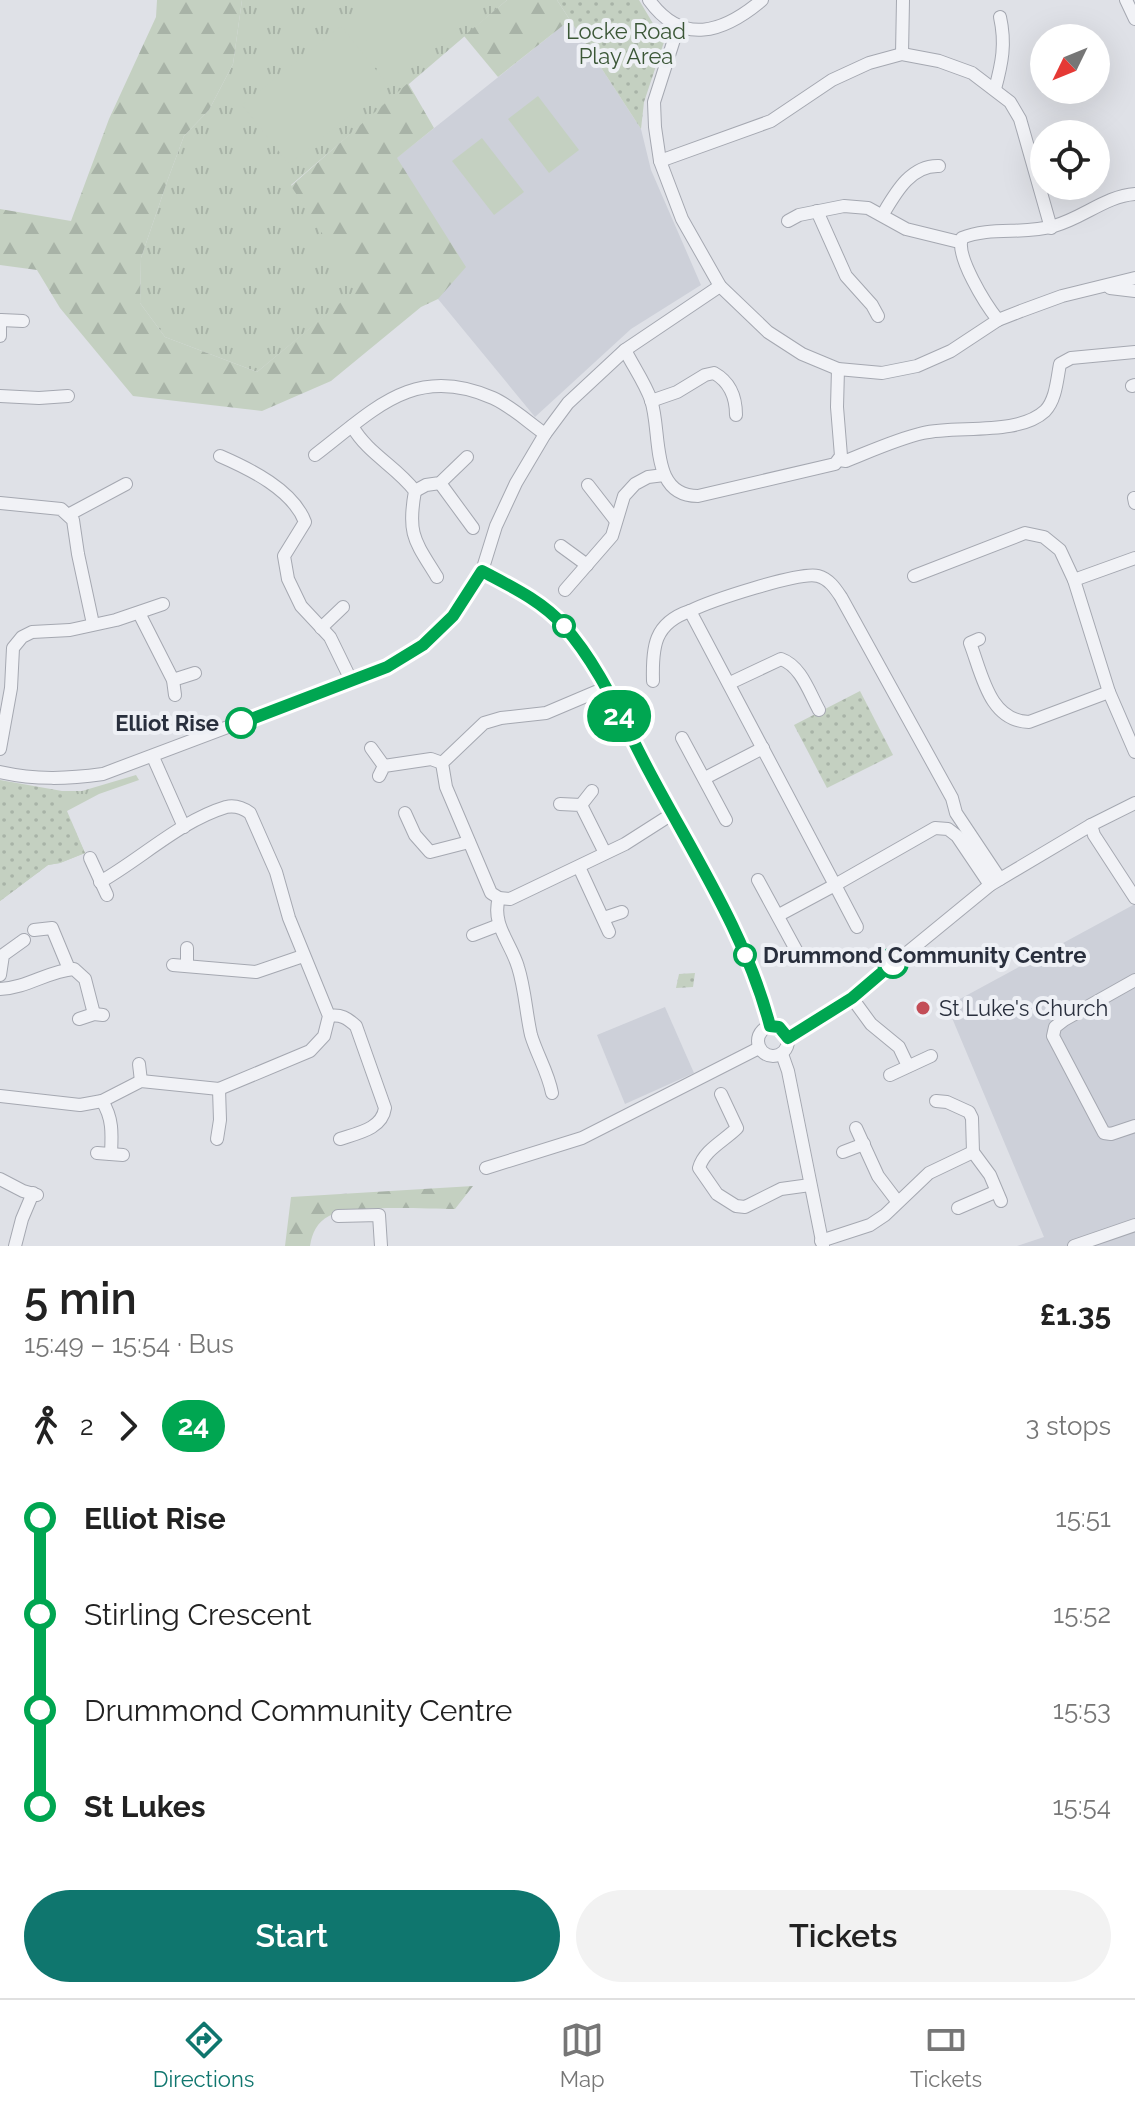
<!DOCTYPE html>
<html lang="en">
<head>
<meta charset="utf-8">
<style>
  :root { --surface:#fff; --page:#f2f2f2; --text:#222; --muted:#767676; --line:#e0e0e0; --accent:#0f766e }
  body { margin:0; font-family:Raleway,sans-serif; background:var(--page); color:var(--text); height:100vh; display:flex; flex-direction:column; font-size:30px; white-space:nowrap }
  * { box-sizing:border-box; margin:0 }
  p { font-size:26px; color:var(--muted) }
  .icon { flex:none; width:44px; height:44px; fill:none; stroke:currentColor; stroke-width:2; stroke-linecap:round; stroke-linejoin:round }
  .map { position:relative; height:1246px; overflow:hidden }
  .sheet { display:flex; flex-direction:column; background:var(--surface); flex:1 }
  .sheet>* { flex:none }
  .badge { padding:0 16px; border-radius:26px; font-size:28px; line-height:52px }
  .needle { width:52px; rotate:227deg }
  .tools { position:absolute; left:1030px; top:24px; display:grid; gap:16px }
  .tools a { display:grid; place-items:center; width:80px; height:80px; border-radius:50%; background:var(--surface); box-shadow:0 8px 32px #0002; font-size:40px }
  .map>.badge { position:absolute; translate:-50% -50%; box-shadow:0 0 0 4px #fff }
  .legs { display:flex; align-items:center; gap:12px; height:88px; padding:0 24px; font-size:26px }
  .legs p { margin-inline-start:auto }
  .headline { display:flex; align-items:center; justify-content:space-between; height:136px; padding:0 24px }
  h1 { font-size:44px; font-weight:600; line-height:60px }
  .primary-button { display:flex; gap:16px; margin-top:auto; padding:16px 24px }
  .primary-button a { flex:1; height:92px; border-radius:48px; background:var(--accent); color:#fff; font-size:32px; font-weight:600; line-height:92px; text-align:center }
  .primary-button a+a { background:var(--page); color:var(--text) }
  ul { padding:0 24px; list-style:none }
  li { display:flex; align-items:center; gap:28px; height:96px; font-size:30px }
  li i { display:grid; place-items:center; width:12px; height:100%; margin:0 10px; background:currentColor }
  li i::after { content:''; width:20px; height:20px; margin:-10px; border:6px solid; border-radius:50%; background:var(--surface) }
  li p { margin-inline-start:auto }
  li:first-child i { background:linear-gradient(#0000 50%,currentColor 0) }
  li:last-child i { background:linear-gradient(currentColor 50%,#0000 0) }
  .tabs { display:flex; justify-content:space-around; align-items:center; height:112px; border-top:2px solid var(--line); background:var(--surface); font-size:22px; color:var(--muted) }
  .tabs a { display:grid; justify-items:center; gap:4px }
  .tabs .current { color:var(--accent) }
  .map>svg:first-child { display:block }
  .built { fill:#cdd0d9 }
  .grass { fill:url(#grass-tufts) }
  .forest { fill:url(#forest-firs) }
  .park { fill:url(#park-dots) }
  .pitch { fill:#c4d0c1 }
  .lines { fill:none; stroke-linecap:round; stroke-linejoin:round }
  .minor-casing { stroke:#a5a8b1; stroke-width:14 }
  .minor { stroke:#f1f2f6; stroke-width:12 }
  .line-1-casing { stroke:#fff; stroke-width:18 }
  .line-1 { stroke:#00a651; stroke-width:12 }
  .stop-1-dot { fill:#fff; stroke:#00a651; stroke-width:4 }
  .poi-dot { fill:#c34d57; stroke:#eef0f5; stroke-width:3 }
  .labels { text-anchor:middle; stroke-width:8; stroke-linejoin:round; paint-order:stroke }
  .park-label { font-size:22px; fill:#3b5737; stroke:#eef0f5 }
  .stop-label { font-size:22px; font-weight:bold; fill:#292f3d; stroke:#eef0f5; text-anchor:end }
  .poi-label { font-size:22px; fill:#292f3d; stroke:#eef0f5; text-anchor:start }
</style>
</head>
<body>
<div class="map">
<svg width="1135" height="1246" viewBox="0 0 1135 1246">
  <defs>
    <pattern id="grass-tufts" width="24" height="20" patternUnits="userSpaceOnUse" patternTransform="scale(2)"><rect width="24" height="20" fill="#c4d0c1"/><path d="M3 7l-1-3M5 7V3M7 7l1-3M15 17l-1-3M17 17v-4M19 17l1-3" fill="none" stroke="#a8b3a7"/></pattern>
    <pattern id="forest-firs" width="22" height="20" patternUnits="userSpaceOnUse" patternTransform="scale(2)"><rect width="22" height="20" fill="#c4d0c1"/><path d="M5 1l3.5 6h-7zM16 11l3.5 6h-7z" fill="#a8b3a7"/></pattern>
    <pattern id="park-dots" width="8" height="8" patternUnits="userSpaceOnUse" patternTransform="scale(2)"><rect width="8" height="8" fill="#c4d0c1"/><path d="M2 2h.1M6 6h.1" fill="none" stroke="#a8b3a7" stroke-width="1.8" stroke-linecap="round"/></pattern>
  </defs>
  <rect width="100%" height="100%" fill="#dfe1e7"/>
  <g class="built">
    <polygon points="570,20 641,129 651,170 701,285 631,329 535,417 438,299 355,191"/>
    <polygon points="1135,904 1135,1246 1017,1246 1044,1237 947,1006"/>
    <polygon points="665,1007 694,1073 625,1104 597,1035"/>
  </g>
  <g class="grass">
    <polygon points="242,0 507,0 291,185 359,288 257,372 165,337 140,303 141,258 168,179 184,136 209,110 233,64"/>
    <polygon points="136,775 139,780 99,794 67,811 85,853 60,863 48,865 0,901 0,894 57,791 82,791"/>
  </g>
  <g class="forest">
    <polygon points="157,0 242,0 233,64 209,110 184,136 168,179 141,258 140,303 165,337 257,372 358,288 291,186 408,83 434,128 397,158 466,267 438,299 421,307 331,381 262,411 133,396 60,308 37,270 0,265 0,209 71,221 109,119 156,17"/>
    <polygon points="507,0 557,0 570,20 498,77 464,36"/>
    <path d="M473 1186 455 1209C424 1209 354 1204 329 1216 317 1222 312 1233 310 1246H285L291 1197Z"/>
  </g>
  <g class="park">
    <polygon points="557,0 639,0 664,42 644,102 641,129"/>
    <polygon points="860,691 893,755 827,788 794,725"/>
    <polygon points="0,780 62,791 66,811 85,853 60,863 48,865 0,901"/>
    <polygon points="695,973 693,987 676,988 679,974"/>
  </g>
  <g class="pitch">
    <polygon points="300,0 341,0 316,20"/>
    <polygon points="373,0 490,0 491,1 394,76 349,18"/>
    <polygon points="341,26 388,85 289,164 242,105"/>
    <polygon points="538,96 579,150 549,173 508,119"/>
    <polygon points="482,138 524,192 494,215 452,161"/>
  </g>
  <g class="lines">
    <g class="minor-casing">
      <g id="minor">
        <path d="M649 0C682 46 723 33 762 0"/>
        <polyline points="1126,0 1135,19"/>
        <polyline points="678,27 654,102 655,127 660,161 682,219 720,286 768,332 802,354 838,369 882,373 917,366 951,351 998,320 1021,311 1062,296 1135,278"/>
        <polyline points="902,54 903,0"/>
        <path d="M995 89C1002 63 1006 44 1000 17"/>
        <polyline points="660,161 771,121 832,80 869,63 902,54 939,61 972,73 1010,102 1020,119 1051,228"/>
        <polyline points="817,211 846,276 872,305 878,316"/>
        <path d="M883 214C896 192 911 165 939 166"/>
        <polyline points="788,221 799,215 844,206 868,208 906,229 959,242"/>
        <polyline points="1110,288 1135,291"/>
        <polyline points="0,320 0,336"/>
        <polyline points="1,320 23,321"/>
        <path d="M998 320C986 305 955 256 962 238 990 226 1024 235 1054 226 1083 218 1106 196 1135 194"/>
        <path d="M625 350C633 366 645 383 651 400 662 433 649 496 698 496L835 464 841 456 837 407 838 369"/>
        <polyline points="1132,386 1135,385"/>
        <polyline points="0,396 39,398 68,396"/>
        <path d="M651 401 677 392 705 375 714 373C730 382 736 397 736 415"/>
        <path d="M352 426C368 454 396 466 415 491 407 535 415 541 437 577"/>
        <path d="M315 455C374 410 414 363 493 398 511 406 528 422 545 434"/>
        <path d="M220 456C250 469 293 490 305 522L284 556 288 579 301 606 330 637 351 680"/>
        <path d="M839 460 846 461C871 451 897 439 923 433 957 425 1018 436 1045 411 1056 400 1057 379 1060 364L1071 358 1135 352"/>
        <polyline points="440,483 473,528"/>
        <polyline points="588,485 616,521"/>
        <polyline points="415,491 426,485 440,483 467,457"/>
        <polyline points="1134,498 1135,503"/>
        <polyline points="0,503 61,509 73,520 78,554 93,624"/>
        <polyline points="68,515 126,484"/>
        <polyline points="561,546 587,565"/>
        <path d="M482 571C510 586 542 601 563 625 601 667 623 723 650 772 692 853 748 938 770 1026"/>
        <polyline points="914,576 1025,533 1044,537 1060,550 1074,580 1109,692 1135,752"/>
        <polyline points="1074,580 1135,558"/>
        <polyline points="565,590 612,536 624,496 635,484 648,477 664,475"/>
        <polyline points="139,613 173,680 175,695"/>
        <polyline points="321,628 343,607"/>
        <path d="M979 639 970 643C982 674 989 721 1029 722L1109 692"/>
        <polyline points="173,680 195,673"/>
        <path d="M653 681C652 647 654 623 690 611"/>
        <path d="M730 683 781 659C801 666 809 692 819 710"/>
        <polyline points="605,688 546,713 501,718 484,723 442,763 446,787 491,893 499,898 510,899 625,844 672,814"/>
        <polyline points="682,738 726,820"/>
        <polyline points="371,748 384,766"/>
        <polyline points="0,749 11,688 13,648 22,637 32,632 70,630 116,620 163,604"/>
        <polyline points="153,757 184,827"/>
        <path d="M0 772C36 780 67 779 103 774L387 667 423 645 453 616 482 571 496 526 516 483 545 434 568 403 625 350 720 286"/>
        <polyline points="379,776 384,766 431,759 442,763"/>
        <polyline points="705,778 763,748"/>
        <polyline points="560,804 581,805 605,853"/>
        <polyline points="581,805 592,791"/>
        <polyline points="405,813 415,835 430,852 469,842"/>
        <polyline points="1091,825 1094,835 1135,898"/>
        <polyline points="90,858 107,895"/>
        <polyline points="579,867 609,932"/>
        <polyline points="758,880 801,959"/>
        <path d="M990 885 957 836 948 829 935 828 835 885 690 611C710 601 800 571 818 576 829 579 835 588 841 597L952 798 956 813 1000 879"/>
        <path d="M499 898C491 924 511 943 518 967 525 989 526 1013 531 1035 537 1055 548 1072 552 1093"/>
        <polyline points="779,915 835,885 857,927"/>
        <polyline points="604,918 622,912"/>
        <polyline points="34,930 52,928 69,969"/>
        <polyline points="473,935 499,925"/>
        <polyline points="187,948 187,965"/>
        <polyline points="173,965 256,972 303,956"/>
        <polyline points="0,975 3,955 24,940"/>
        <polyline points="1135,980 1064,1020 1055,1027 1053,1036 1104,1133 1111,1134 1135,1126"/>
        <path d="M0 989C27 988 48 971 74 969L85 979 94 1014"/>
        <polyline points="852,998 871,1024 899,1047 908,1066"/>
        <path d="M329 1016C341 1014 347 1018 356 1026L385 1108C382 1129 358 1133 340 1139"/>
        <polyline points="79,1019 94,1014 103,1015"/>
        <circle cx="773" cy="1041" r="15"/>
        <polyline points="788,1038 852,998 990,885 1091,825 1135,803"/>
        <polyline points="782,1054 788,1071 823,1246"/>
        <polyline points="139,1064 141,1081"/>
        <polyline points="890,1075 931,1056"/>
        <path d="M721 1094 737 1128C724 1141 704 1150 699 1168L717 1194 736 1206 745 1207 781 1189 810 1185"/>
        <path d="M0 1096 80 1105 102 1101 141 1081 219 1089 310 1051 324 1036 329 1016 289 918 276 872 250 813C243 808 235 805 226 807 180 821 141 859 100 882"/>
        <path d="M102 1101C113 1118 112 1134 111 1154"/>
        <polyline points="936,1101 947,1102 969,1112 972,1118 973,1152 990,1175 1001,1201"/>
        <polyline points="856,1128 878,1176 897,1201"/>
        <polyline points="217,1139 220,1120 219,1089"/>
        <polyline points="843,1152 864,1144"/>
        <polyline points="97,1153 123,1155"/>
        <polyline points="486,1168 582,1138 759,1048"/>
        <polyline points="0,1179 23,1191 37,1195"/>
        <polyline points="958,1208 995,1192"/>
        <polyline points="338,1216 379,1215 381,1246"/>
        <polyline points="821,1241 870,1225 885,1215 929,1173 973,1152"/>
        <polyline points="15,1246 22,1219 33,1193"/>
        <polyline points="1074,1246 1135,1225"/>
      </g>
    </g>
    <use href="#minor" class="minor"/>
  </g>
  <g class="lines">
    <g class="line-1-casing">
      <path id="line-1" d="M241 723 387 667 423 645 453 616 482 571C510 586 542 601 563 625 601 667 623 723 650 773 693 854 747 936 770 1026L779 1027 788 1038 852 998 893 963"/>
    </g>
    <use href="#line-1" class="line-1"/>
  </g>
  <g class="stop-1-dot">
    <circle cx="564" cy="626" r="10"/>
    <circle cx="241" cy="723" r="14"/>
    <circle cx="745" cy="955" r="10"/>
    <circle cx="893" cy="963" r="14"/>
  </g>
  <circle class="poi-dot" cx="923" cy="1008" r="8"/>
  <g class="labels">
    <g class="park-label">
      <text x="626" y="39">Locke Road<tspan x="626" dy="25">Play Area</tspan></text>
    </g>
    <g class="stop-label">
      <text x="219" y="731">Elliot Rise</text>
      <text x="763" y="963" text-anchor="start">Drummond Community Centre</text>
    </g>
    <g class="poi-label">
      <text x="939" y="1016">St Luke's Church</text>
    </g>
  </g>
</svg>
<div class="tools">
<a><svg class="needle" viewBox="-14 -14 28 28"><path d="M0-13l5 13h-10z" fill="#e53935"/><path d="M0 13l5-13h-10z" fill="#767676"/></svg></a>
<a><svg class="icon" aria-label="locate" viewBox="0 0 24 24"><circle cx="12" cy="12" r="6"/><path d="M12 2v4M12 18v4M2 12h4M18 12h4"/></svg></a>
</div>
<b class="badge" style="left:619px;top:716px;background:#00a651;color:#fff">24</b>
</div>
<section class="sheet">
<div class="headline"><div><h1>5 min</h1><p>15:49 – 15:54 · Bus</p></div><b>£1.35</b></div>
<div class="legs"><svg class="icon" aria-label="walk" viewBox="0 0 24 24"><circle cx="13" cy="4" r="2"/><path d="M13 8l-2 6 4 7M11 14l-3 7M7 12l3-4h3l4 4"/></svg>2<svg class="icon" aria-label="forward" viewBox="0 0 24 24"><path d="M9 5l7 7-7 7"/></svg><b class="badge" style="background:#00a651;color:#fff">24</b><p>3 stops</p></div>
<ul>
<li><i style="color:#00a651"></i><b>Elliot Rise</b><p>15:51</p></li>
<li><i style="color:#00a651"></i><span>Stirling Crescent</span><p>15:52</p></li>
<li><i style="color:#00a651"></i><span>Drummond Community Centre</span><p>15:53</p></li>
<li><i style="color:#00a651"></i><b>St Lukes</b><p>15:54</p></li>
</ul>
<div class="primary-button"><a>Start</a><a>Tickets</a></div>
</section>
<nav class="tabs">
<a class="current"><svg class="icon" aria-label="directions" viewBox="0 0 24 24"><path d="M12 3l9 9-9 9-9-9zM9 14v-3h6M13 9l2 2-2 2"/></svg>Directions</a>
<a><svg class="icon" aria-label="map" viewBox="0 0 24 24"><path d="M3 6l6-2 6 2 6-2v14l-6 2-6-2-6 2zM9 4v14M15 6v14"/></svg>Map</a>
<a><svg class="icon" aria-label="tickets" viewBox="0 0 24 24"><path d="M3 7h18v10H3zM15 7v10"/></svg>Tickets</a>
</nav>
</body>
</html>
